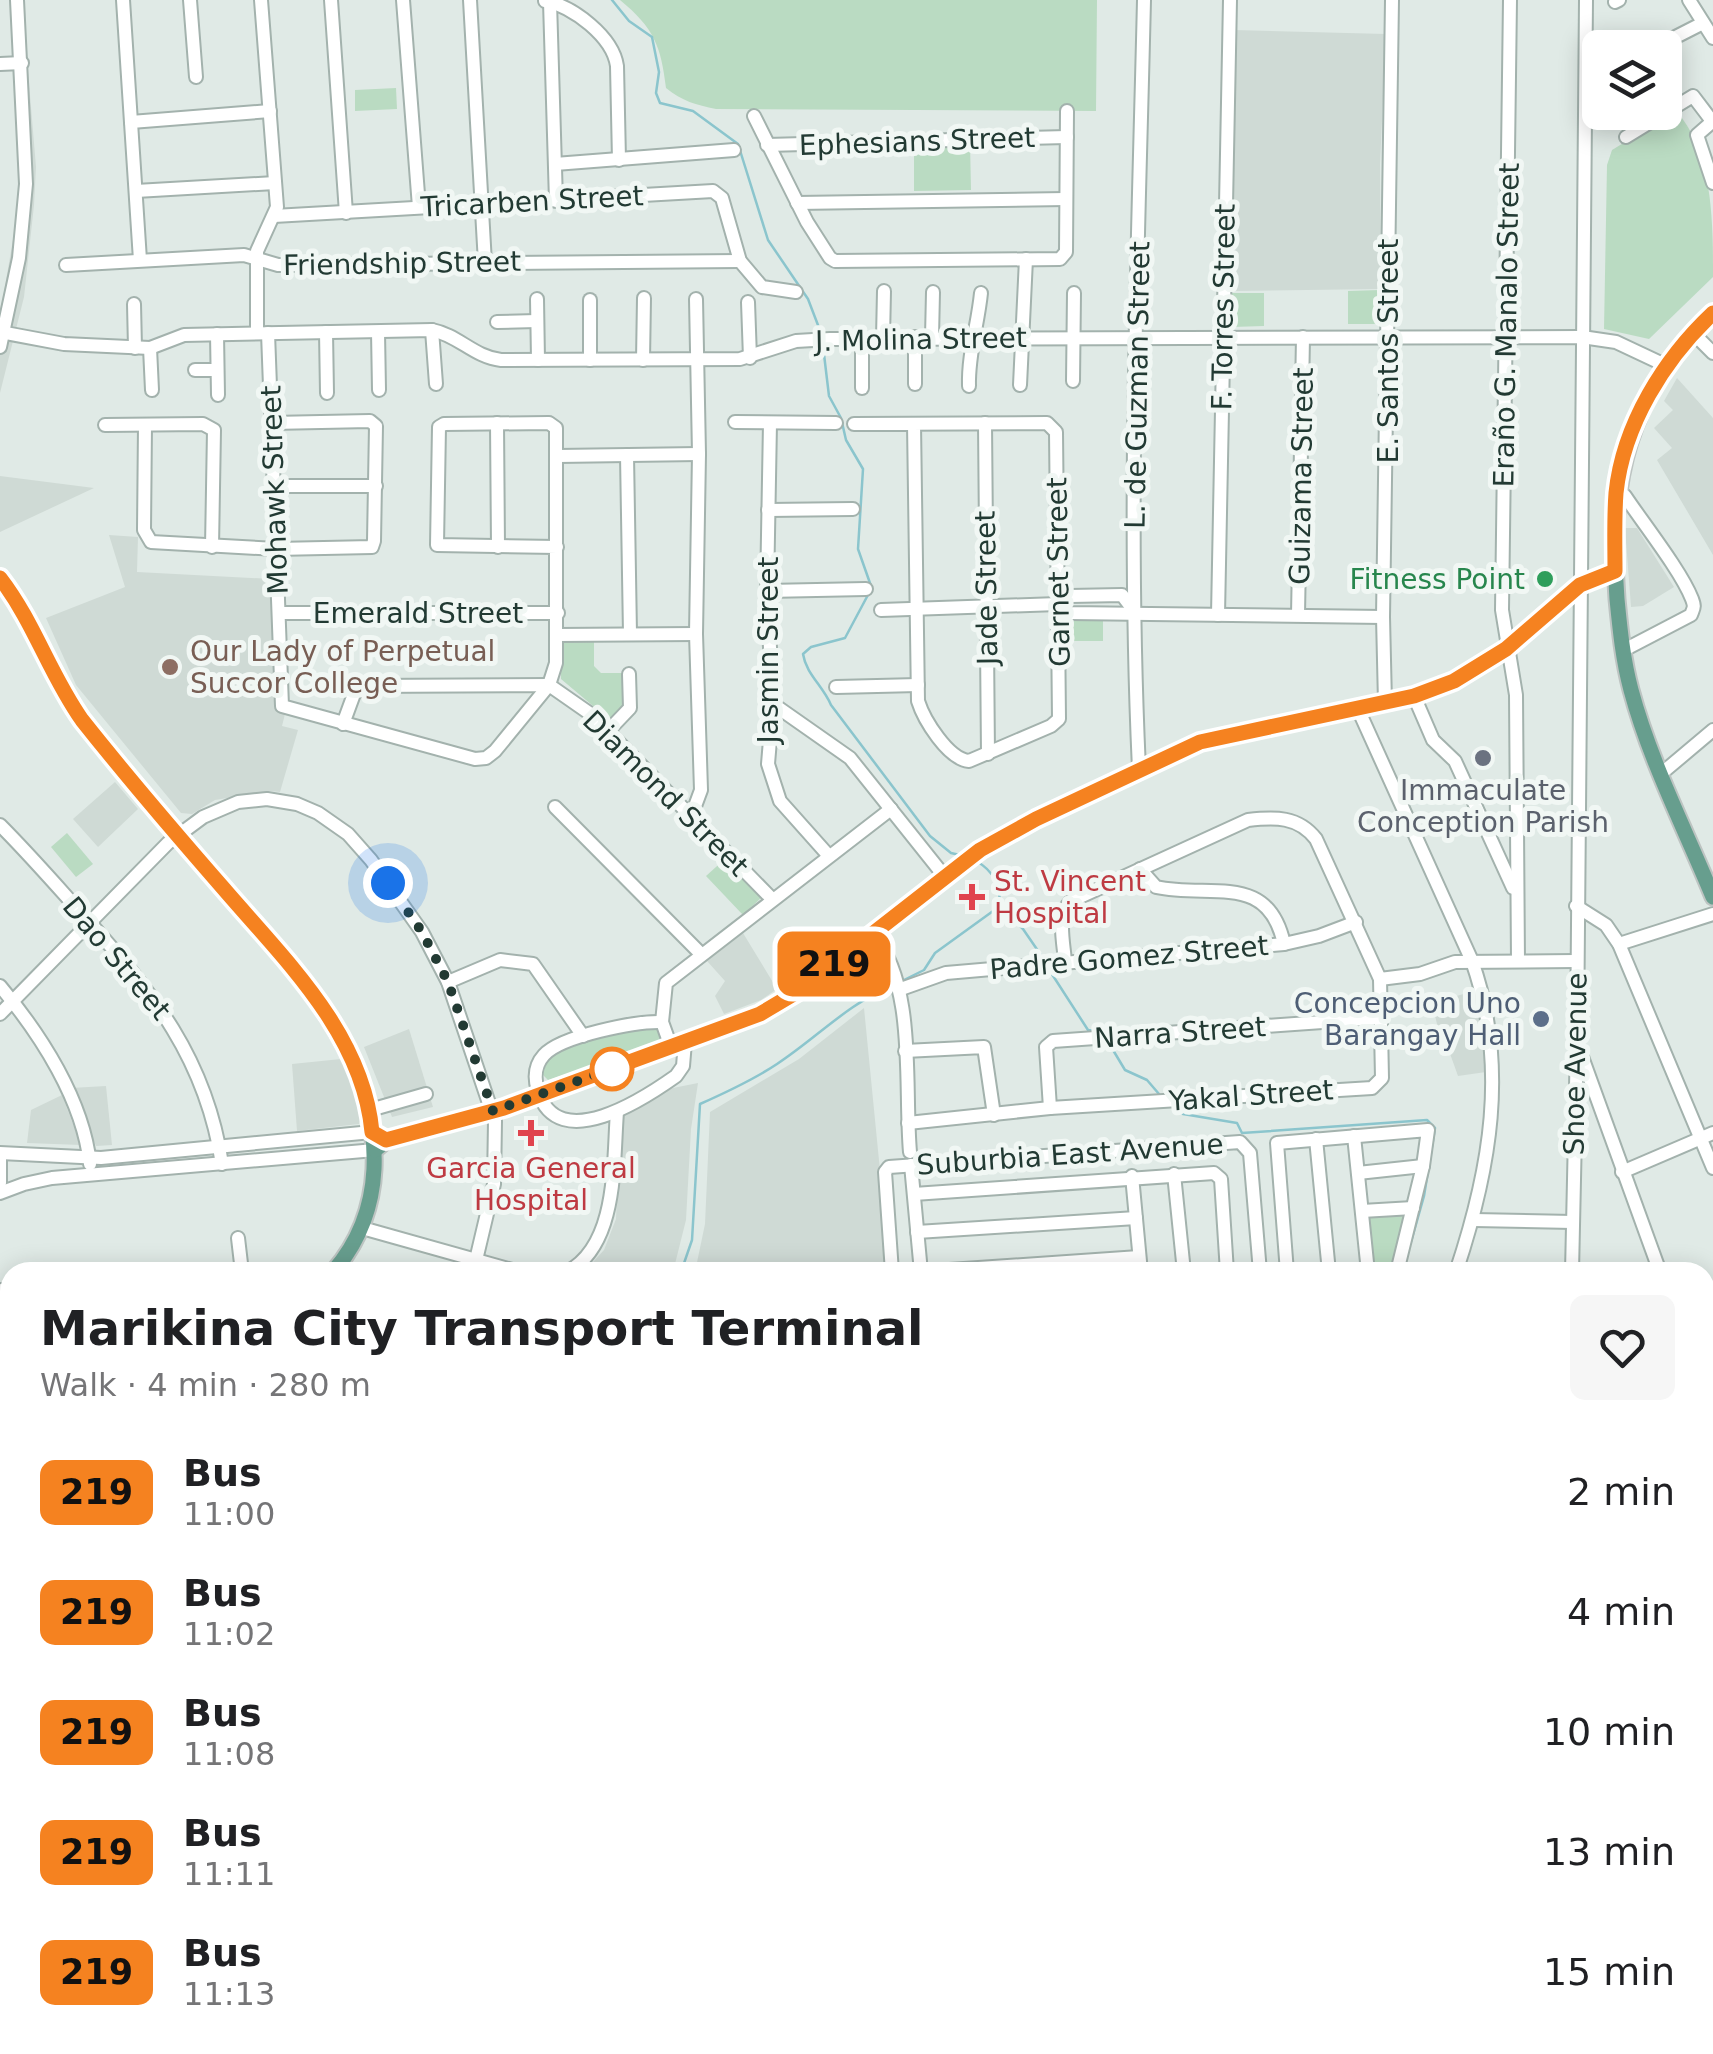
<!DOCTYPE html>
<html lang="en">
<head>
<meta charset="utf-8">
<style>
  :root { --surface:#fff; --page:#f6f6f6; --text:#202124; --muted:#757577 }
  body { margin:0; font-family:"DejaVu Sans",sans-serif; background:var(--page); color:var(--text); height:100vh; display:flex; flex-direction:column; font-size:38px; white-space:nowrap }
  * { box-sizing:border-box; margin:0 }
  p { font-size:32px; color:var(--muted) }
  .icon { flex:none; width:55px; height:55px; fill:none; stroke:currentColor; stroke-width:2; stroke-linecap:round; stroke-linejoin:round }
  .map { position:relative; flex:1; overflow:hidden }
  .details { position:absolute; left:0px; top:1262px; width:1715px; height:792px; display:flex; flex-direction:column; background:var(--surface); border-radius:30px 30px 0 0; box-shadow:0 5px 25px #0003 }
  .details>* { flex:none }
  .badge { padding:0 20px; border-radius:15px; font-size:35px; line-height:65px }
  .buttons { position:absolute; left:1582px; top:30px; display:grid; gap:20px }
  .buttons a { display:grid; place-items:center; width:100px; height:100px; border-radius:15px; background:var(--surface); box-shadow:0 5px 25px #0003; font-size:50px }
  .you { position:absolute; width:50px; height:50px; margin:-25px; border:8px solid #fff; border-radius:50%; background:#1a73e8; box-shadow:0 0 0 15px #1a73e833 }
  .map>.badge { position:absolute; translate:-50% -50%; box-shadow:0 0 0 5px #fff }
  .round { display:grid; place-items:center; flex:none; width:105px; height:105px; border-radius:15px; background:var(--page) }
  .summary { display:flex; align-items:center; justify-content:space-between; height:170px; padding:0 40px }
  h1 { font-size:48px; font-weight:700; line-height:75px }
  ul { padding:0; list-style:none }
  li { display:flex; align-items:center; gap:30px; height:120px; padding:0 40px }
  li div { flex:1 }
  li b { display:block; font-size:38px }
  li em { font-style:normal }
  li .badge { min-width:110px; font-weight:700; text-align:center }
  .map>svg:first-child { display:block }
  .built { fill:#cfdad5 }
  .green { fill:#badbc2 }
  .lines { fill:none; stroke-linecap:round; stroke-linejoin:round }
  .stream { stroke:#8bc5cd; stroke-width:2.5 }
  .minor-casing { stroke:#a3b2ad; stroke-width:16 }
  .major-casing { stroke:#bdc4c2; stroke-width:19 }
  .minor { stroke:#fff; stroke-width:12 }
  .major { stroke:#679e8e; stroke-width:15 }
  .line-casing { stroke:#fff; stroke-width:22 }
  .line { stroke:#f58220; stroke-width:15 }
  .walk { stroke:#223a33; stroke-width:10; stroke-dasharray:0 18 }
  .leisure-dot { fill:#2e9e5b; stroke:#f1f7f4; stroke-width:4 }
  .education-dot { fill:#8d6e63; stroke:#f1f7f4; stroke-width:4 }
  .worship-dot { fill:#6b7280; stroke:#f1f7f4; stroke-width:4 }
  .health-dot { fill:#e0444e; stroke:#f1f7f4; stroke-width:4 }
  .service-dot { fill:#5c6f8a; stroke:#f1f7f4; stroke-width:4 }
  .stop-dot { fill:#fff; stroke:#f58220; stroke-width:5 }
  .labels { text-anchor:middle; stroke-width:10; stroke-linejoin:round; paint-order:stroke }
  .street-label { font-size:28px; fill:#223a33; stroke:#f1f7f4 }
  .leisure-label { font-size:28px; fill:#27864d; stroke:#f1f7f4; text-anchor:end }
  .education-label { font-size:28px; fill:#785e54; stroke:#f1f7f4; text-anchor:start }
  .worship-label { font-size:28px; fill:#5b616d; stroke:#f1f7f4 }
  .health-label { font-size:28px; fill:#be3a42; stroke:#f1f7f4; text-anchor:start }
  .service-label { font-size:28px; fill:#4e5e75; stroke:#f1f7f4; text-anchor:end }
</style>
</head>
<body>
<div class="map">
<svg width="1713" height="2054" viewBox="0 0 1713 2054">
  <rect width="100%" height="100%" fill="#e0eae6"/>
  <g class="built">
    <polygon points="22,0 36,167 34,205 24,297 0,393 0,315 19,205 16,65"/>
    <polygon points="1234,30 1386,34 1380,164 1381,289 1231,291"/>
    <polygon points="1677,378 1713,418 1713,555 1657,460 1672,448 1654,428 1673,410 1664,401"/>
    <polygon points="0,476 94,488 0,532"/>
    <polygon points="1625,528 1637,528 1674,587 1643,606 1631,607"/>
    <polygon points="109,535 138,537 137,572 272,579 273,695 278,711 285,714 282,726 298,730 280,792 270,791 215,800 192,814 181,813 76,685 46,618 125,587"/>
    <polygon points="115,782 138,809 98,847 73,819"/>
    <polygon points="743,933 777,989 761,1000 724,1014 715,996 725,981 707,961"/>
    <polygon points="1474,991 1485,1030 1486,1072 1458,1076 1448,1048 1443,1049 1432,1003"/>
    <polygon points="864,1008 890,1272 695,1272 705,1224 710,1112 799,1059"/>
    <polygon points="409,1029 433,1107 392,1117 364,1047"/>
    <polygon points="341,1059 363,1113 359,1124 297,1131 292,1064"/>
    <polygon points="698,1083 691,1129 686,1220 673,1272 584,1272 604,1250 616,1219 620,1115 673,1088"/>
    <polygon points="106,1086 112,1145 96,1146 71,1088"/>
    <polygon points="62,1095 81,1145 27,1143 31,1110"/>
    <polygon points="733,2045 930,2045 920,2054 724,2054"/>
  </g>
  <g class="green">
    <path d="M620 0H1097L1096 111 716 109C696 105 682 101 666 88 661 46 654 28 620 0Z"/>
    <polygon points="396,88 397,109 355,111 355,90"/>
    <path d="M1676 111C1713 151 1713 222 1713 277L1649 339 1604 329 1607 165 1612 150Z"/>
    <polygon points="914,142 970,142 971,190 914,191"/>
    <polygon points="1380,290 1380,324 1348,324 1348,291"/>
    <polygon points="1232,293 1264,293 1264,326 1232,327"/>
    <rect x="1066" y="619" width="37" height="22"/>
    <polygon points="594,636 594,666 601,673 625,673 625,707 611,721 561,679 559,637"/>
    <polygon points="67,833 93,864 76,877 51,847"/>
    <polygon points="726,858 762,897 743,915 706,876"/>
    <polygon points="655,1025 662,1043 548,1080 542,1074 552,1052 583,1039"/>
    <polygon points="1409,1211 1392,1272 1370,1272 1364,1213"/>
    <polygon points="0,1301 10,1306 10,1386 0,1386"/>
  </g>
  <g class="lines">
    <g class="stream">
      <polyline points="612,0 629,21 652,37 659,72 656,93 660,103 693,111 738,144 768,240 808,299 821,333"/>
      <polyline points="823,346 829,396 841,418 846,440 863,469 858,549 871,586"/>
      <path d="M869 593 845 638 811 647 803 654C806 674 823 686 831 705L930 836 951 853 964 856"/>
      <polyline points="1000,906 1023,929 1045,961"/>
      <polyline points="1048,968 1088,1030 1101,1032"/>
      <path d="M900 982 924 970 935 953 1000 906C1000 885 994 871 976 861"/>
      <polyline points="1107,1040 1125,1070 1147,1080 1159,1094"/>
      <polyline points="1173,1107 1183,1114 1237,1123 1242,1133 1427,1120 1435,1128 1424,1196 1411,1242"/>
      <path d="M681 1272 692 1240 700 1104C727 1092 753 1080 777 1064 818 1037 846 1005 893 985"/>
      <polyline points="0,1362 10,1362"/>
    </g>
    <g class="minor-casing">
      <g id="minor">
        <polyline points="123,0 140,260"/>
        <polyline points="190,0 196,77"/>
        <polyline points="331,0 346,213"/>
        <polyline points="403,0 419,207"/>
        <polyline points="470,0 485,263"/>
        <polyline points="1510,0 1502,610 1516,695 1518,961"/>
        <polyline points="1689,0 1713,38"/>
        <path d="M545 1C573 6 613 37 617 66L619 160"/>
        <polyline points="550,2 556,201"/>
        <polyline points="1615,2 1619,0"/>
        <polyline points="1654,48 1703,23"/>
        <polyline points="0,64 22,63"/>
        <polyline points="754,116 807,222 830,258 835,261 1060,259 1066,252 1067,111"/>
        <polyline points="1713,121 1697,135 1713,183"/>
        <polyline points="131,122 270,111"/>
        <polyline points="1626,137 1693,96 1712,121"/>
        <polyline points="767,145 1067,137"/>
        <polyline points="555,164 734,150"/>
        <polyline points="136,191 275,183"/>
        <polyline points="797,203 1066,199"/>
        <polyline points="274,216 713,191 722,198 740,261 762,287 796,292"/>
        <polyline points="66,265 244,255 278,265 740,261"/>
        <polyline points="537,299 538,360"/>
        <polyline points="748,302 750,358"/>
        <polyline points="134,304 135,348"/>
        <polyline points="497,322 537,321"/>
        <polyline points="432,330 436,384"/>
        <path d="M0 332 64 344 150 348 184 335 432 330C458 335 474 357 501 360L740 359 796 341 830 339 1582 337 1616 342 1667 366"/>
        <polyline points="326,332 327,393"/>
        <polyline points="378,332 379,390"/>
        <polyline points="257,333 257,251 277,207 261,0"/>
        <polyline points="268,333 282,706 475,759 486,758 495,751 549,685 556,663 556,428 549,423 444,424 439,427 437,545 557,547"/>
        <polyline points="1693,333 1713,353"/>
        <polyline points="217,334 218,395"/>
        <polyline points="932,337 933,292"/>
        <polyline points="862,338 862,388"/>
        <polyline points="883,338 884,291"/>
        <polyline points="0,347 19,258 26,184 17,0"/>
        <polyline points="150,348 152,390"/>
        <polyline points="590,360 590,300"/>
        <polyline points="643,360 644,298"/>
        <polyline points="195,370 217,370"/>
        <polyline points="1073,381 1074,293"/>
        <polyline points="915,384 915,337"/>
        <polyline points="1020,385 1026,259"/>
        <path d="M969 386C968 354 978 324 981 293"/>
        <polyline points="735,422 836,423"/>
        <polyline points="497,423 498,547"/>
        <polyline points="770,423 767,591 773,704 768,764 780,801 829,856"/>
        <polyline points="985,423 988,754"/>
        <path d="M854 424 1047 423 1056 432 1059 719 1051 726 969 761C948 759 924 720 918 701L914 424"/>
        <polyline points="105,425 203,424 214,430 212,547"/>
        <polyline points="145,425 144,530 151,542 276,549 372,547 374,541 376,426 370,421 272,423"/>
        <polyline points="627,455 630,634"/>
        <polyline points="558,456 699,454"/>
        <polyline points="273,486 376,486"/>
        <path d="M1617 490 1625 496C1643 523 1681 571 1692 599 1695 607 1694 607 1691 615L1622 651"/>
        <polyline points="768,510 853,509"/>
        <polyline points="767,591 866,589"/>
        <polyline points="1058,604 1069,613 1383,617"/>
        <polyline points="881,610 1058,604 1070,596 1122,595 1135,612"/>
        <polyline points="279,613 558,613"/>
        <polyline points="1218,615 1230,0"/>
        <polyline points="1298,615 1303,337"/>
        <polyline points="557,635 696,634"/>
        <polyline points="836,687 918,685"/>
        <polyline points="1414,696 1433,740 1455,761 1513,888"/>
        <polyline points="1385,703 1383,617 1392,0"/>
        <polyline points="773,704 850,758 945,877"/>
        <path d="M1358 709 1472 961C1509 1066 1490 1170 1456 1272"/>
        <polyline points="343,724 354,694 364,686 549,685 592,715 772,899"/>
        <polyline points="608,731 630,708 629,674"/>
        <path d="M1139 769C1127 513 1138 256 1144 0"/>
        <polyline points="1662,773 1713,730"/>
        <polyline points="555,807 701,954"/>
        <polyline points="691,817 701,790 696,634 699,454 696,299"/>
        <path d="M0 825C29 854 56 885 83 915 153 993 206 1058 222 1164"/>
        <path d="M1140 869 1156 887C1211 899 1268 871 1284 944"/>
        <polyline points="1576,906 1606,925 1619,944 1713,1168"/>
        <path d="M873 933C917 989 904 1083 910 1152"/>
        <polyline points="1619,944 1713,914"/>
        <polyline points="1380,979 1420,974 1455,962 1576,961"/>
        <polyline points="448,982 500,960 533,964 583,1036"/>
        <path d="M0 986C41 1035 83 1100 90 1164"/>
        <polyline points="901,989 946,973 1284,944 1319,936 1356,922"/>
        <polyline points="0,1014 168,843 203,817 238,802 267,799 297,804 318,813 348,834 371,860 422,932 448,982 495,1121 494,1184 476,1260"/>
        <path d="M662 1022C636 1021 561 1036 544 1055 534 1066 534 1078 538 1091 558 1156 645 1098 676 1076L683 1066 685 1042"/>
        <polyline points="671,1047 662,1022 666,983 891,809"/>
        <polyline points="905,1051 984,1047 994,1115"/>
        <polyline points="1581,1054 1660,1272"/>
        <polyline points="1050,1108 1046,1047 1053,1041 1379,1018"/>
        <polyline points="370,1110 426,1094"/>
        <path d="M908 1123 1050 1108 1372 1088 1382 1078 1380 979 1316 839C1298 816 1275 817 1248 820L1071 901C1056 916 1064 943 1065 962"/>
        <polyline points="1354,1136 1368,1272"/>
        <polyline points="1316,1139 1329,1272"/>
        <polyline points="0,1153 101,1158 372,1132"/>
        <polyline points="0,1157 0,1183"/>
        <polyline points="911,1165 921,1272"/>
        <polyline points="1622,1172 1713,1133"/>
        <polyline points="1358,1173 1423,1166"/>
        <polyline points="1174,1174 1184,1272"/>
        <polyline points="1132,1176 1141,1272"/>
        <polyline points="0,1193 24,1184 52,1178 375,1150"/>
        <polyline points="914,1194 1214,1173 1221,1179 1227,1272"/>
        <polyline points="1362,1211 1413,1208"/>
        <polyline points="1474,1220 1573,1222"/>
        <polyline points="362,1228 519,1272"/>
        <polyline points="917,1232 1136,1218"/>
        <polyline points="238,1238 242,1272"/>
        <path d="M567 1272C618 1245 613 1163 617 1112"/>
        <polyline points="892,1272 885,1172 889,1167 1240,1142 1250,1153 1260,1272"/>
        <polyline points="920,1272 1139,1257"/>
        <polyline points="1287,1272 1277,1143 1428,1130 1423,1166 1397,1272"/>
        <polyline points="1572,1272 1577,1041 1586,0"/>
        <polyline points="0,1290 10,1294"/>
        <polyline points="1705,1391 1713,1412"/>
        <polyline points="0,1393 10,1393"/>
        <polyline points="1705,1461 1713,1454"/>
        <polyline points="1705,1642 1713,1643"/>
        <polyline points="1705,1739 1713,1740"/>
        <polyline points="1705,1811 1713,1811"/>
        <polyline points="0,1858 0,1864"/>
        <polyline points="0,1874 10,1893"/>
        <polyline points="1705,2015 1713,2015"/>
        <polyline points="0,2029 10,2021"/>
        <polyline points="180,2045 195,2054"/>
        <polyline points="1431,2045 1435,2054"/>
        <polyline points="116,2054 121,2045"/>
        <polyline points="155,2054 159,2045"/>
        <polyline points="589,2054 598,2045"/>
        <polyline points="708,2054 717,2045"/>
        <polyline points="949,2054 958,2045"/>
        <polyline points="1107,2054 1116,2045"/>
        <polyline points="1265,2054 1275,2045"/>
        <polyline points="1504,2054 1504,2045"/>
        <polyline points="1565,2054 1565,2045"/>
        <polyline points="1623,2054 1623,2045"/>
        <polyline points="1693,2054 1693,2045"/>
      </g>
    </g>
    <g class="major-casing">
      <g id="major">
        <path d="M1713 313C1627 395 1608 484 1617 599 1620 630 1623 660 1631 690 1650 761 1685 829 1713 897"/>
        <path d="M0 578C34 622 50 675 82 720 128 778 176 833 224 889 293 970 379 1054 374 1169 372 1209 359 1242 333 1272"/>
        <polyline points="375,1150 387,1140 504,1108 760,1013 802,989 981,850 1036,819 1200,742 1414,696 1453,681 1507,649 1581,585 1615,571"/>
        <polyline points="348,2054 349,2045"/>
      </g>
    </g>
    <use href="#minor" class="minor"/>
    <use href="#major" class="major"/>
  </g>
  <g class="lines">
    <g class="line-casing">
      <path id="line" d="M0 578C34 622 50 675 82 720 128 778 176 834 224 889 285 960 363 1034 372 1132L386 1140 504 1108 760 1014 802 989 980 850 1036 819 1200 742 1414 696 1454 681 1506 649 1580 585 1615 571C1615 545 1614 519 1616 493 1623 425 1664 359 1713 313"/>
    </g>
    <use href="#line" class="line"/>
    <polyline class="walk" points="388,883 422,932 448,982 493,1111 620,1066 612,1069"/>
  </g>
  <circle class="leisure-dot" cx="1545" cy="579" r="10"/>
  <circle class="education-dot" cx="170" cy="667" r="10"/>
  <circle class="worship-dot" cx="1483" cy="758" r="10"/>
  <g class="health-dot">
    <path d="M967 882h10v10h10v10h-10v10h-10v-10h-10v-10h10z"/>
    <path d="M526 1118h10v10h10v10h-10v10h-10v-10h-10v-10h10z"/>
  </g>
  <circle class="service-dot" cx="1541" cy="1019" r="10"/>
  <circle class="stop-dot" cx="612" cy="1069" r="20"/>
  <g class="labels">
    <g class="street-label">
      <text transform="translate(917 141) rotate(-2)" y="10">Ephesians Street</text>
      <text transform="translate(532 201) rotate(-3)" y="10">Tricarben Street</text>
      <text transform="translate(402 263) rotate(-1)" y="10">Friendship Street</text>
      <text transform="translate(1223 307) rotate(-89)" y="10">F. Torres Street</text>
      <text transform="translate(1506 325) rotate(-89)" y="10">Eraño G. Manalo Street</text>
      <text transform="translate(921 339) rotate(-1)" y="10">J. Molina Street</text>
      <text transform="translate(1388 351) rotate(-90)" y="10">E. Santos Street</text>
      <text transform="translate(1137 385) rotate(-89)" y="10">L. de Guzman Street</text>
      <text transform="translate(1301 476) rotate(-89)" y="10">Guizama Street</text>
      <text transform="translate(274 490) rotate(-92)" y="10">Mohawk Street</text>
      <text transform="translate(1058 572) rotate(-91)" y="10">Garnet Street</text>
      <text transform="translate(986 588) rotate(-91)" y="10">Jade Street</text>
      <text x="418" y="623">Emerald Street</text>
      <text transform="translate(768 650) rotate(-90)" y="10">Jasmin Street</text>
      <text transform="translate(666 793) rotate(45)" y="10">Diamond Street</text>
      <text transform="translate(1129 957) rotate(-5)" y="10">Padre Gomez Street</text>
      <text transform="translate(117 958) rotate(50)" y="10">Dao Street</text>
      <text transform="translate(1180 1032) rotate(-4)" y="10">Narra Street</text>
      <text transform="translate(1575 1064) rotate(-89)" y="10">Shoe Avenue</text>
      <text transform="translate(1251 1095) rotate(-4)" y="10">Yakal Street</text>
      <text transform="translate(1070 1154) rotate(-4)" y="10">Suburbia East Avenue</text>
    </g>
    <g class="leisure-label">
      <text x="1525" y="589">Fitness Point</text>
    </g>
    <g class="education-label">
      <text x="190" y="661">Our Lady of Perpetual<tspan x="190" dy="32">Succor College</tspan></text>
    </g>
    <g class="worship-label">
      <text x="1483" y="800">Immaculate<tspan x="1483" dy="32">Conception Parish</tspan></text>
    </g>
    <g class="health-label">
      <text x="994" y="891">St. Vincent<tspan x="994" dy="32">Hospital</tspan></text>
      <text x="531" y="1178" text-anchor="middle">Garcia General<tspan x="531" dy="32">Hospital</tspan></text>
    </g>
    <g class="service-label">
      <text x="1521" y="1013">Concepcion Uno<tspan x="1521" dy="32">Barangay Hall</tspan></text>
    </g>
  </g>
</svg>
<div class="buttons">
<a><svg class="icon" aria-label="layers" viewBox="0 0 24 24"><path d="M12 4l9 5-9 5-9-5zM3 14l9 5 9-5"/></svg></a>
</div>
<div class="you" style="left:388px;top:883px"></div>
<b class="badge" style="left:834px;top:964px;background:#f58220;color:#111">219</b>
<section class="details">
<div class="summary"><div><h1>Marikina City Transport Terminal</h1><p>Walk · 4 min · 280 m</p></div><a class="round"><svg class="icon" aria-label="heart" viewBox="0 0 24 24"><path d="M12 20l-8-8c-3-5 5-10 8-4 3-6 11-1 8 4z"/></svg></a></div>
<ul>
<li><span class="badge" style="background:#f58220;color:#111">219</span><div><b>Bus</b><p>11:00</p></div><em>2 min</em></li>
<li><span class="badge" style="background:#f58220;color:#111">219</span><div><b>Bus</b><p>11:02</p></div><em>4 min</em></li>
<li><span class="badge" style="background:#f58220;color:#111">219</span><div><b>Bus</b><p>11:08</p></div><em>10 min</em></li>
<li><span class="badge" style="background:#f58220;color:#111">219</span><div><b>Bus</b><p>11:11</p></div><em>13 min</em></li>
<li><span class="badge" style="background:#f58220;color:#111">219</span><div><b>Bus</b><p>11:13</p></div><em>15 min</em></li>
</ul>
</section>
</div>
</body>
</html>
